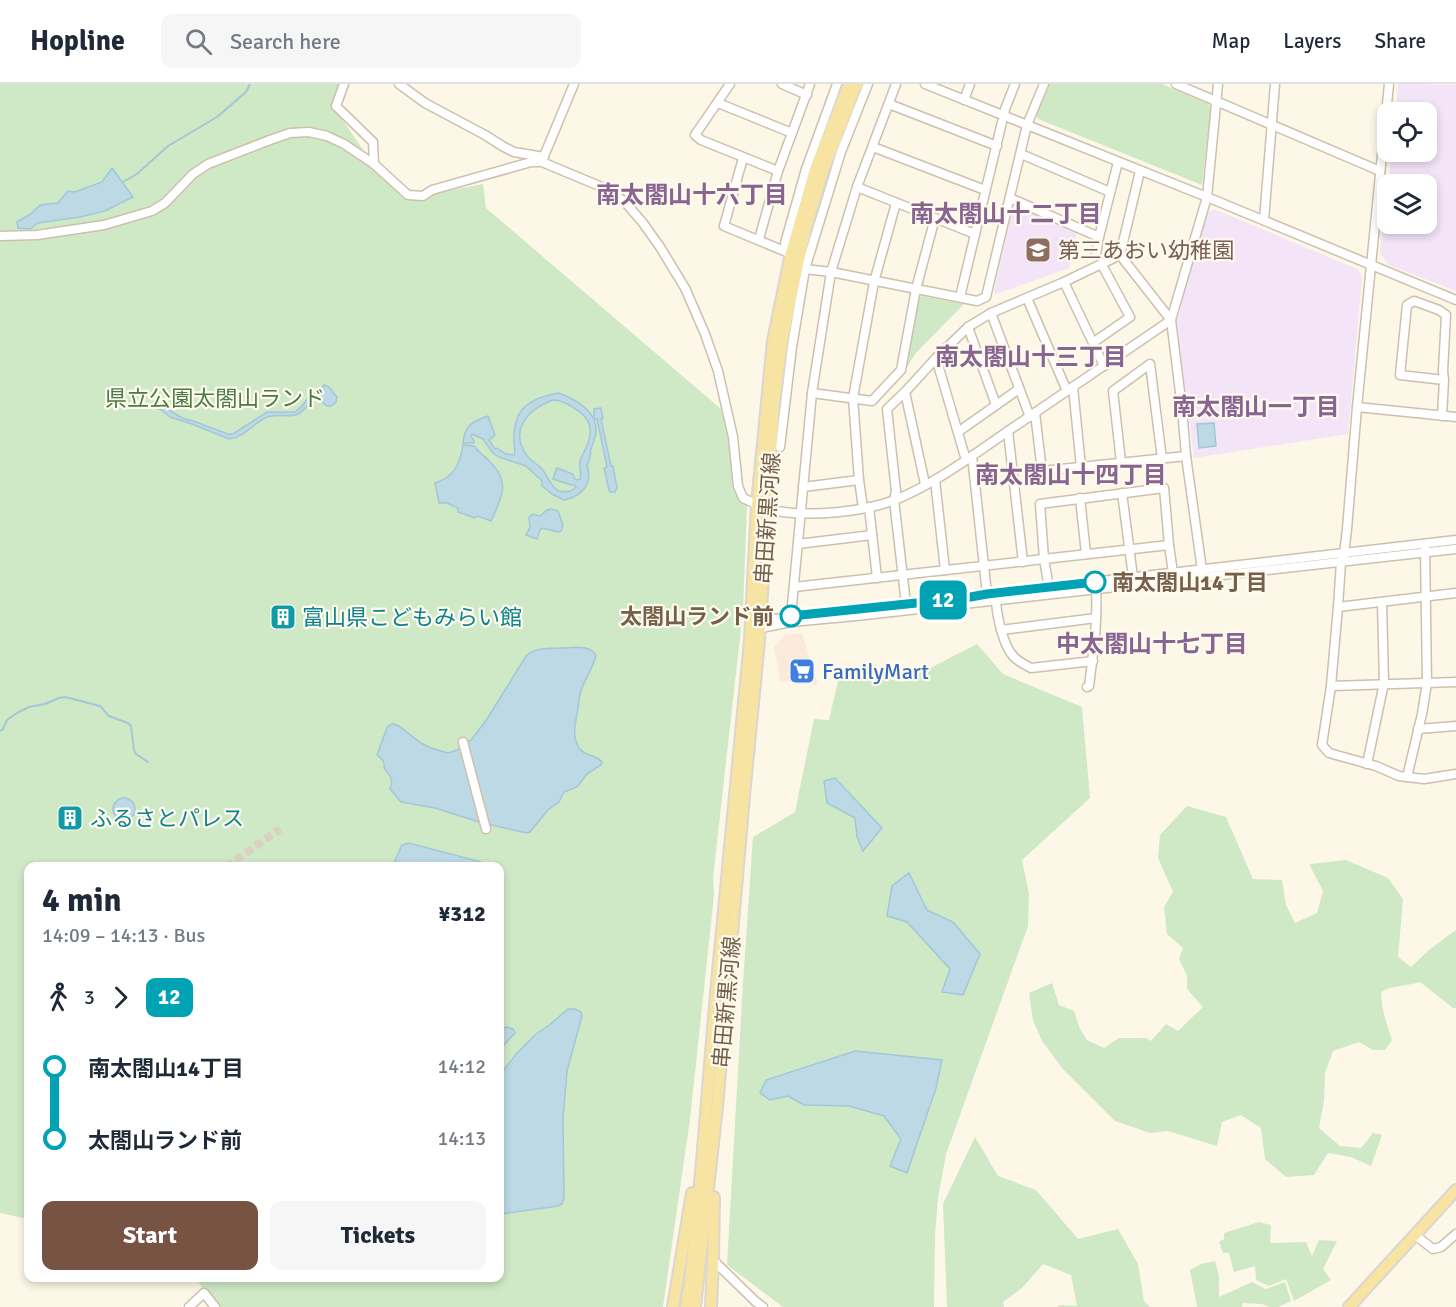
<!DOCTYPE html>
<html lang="en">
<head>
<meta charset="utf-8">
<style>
  :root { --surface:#fff; --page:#f6f6f7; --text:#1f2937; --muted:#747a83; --line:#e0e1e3; --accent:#765343 }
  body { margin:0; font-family:Signika,"Noto Sans JP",sans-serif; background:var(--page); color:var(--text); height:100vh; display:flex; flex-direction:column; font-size:22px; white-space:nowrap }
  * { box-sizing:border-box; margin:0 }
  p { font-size:20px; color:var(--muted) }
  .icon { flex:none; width:33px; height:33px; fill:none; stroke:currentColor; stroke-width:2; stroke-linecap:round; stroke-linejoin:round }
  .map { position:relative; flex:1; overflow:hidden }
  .details { position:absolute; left:24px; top:778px; width:480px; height:420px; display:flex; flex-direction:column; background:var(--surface); border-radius:12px; box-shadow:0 3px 9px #0003 }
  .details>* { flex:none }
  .badge { padding:0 12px; border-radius:9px; font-size:21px; line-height:39px }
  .controls { position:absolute; left:1377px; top:18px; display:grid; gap:12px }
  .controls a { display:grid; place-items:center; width:60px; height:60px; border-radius:12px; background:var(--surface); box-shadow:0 3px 9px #0003; font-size:30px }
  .map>.badge { position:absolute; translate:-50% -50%; box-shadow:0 0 0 3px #fff }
  .legs { display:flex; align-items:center; gap:9px; height:66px; padding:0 18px; font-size:20px }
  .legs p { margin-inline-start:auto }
  .head { display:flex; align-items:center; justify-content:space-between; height:102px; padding:0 18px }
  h1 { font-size:33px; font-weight:700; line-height:45px }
  .cta { display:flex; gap:12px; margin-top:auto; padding:12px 18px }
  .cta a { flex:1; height:69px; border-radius:12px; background:var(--accent); color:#fff; font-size:24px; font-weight:700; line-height:69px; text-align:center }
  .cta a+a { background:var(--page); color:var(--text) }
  ul { padding:0 18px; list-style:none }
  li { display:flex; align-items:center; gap:21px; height:72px; font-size:22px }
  li i { display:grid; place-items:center; width:9px; height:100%; margin:0 8px; background:currentColor }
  li i::after { content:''; width:15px; height:15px; margin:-8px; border:4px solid; border-radius:50%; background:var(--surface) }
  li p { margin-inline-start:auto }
  li:first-child i { background:linear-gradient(#0000 50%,currentColor 0) }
  li:last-child i { background:linear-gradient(currentColor 50%,#0000 0) }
  header { display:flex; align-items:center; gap:36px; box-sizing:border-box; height:84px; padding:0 30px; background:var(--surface); border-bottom:2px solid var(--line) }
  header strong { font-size:28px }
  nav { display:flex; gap:33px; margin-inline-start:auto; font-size:21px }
  .search { width:420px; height:54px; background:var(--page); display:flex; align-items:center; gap:15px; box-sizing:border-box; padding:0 21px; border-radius:12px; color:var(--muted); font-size:22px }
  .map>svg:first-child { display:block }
  .commercial { fill:#fbeadc }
  .education { fill:#f4e4f8 }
  .green { fill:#cfe9c6; fill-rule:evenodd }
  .water { fill:#bcd9e5; stroke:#a3c7d6; stroke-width:1.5; fill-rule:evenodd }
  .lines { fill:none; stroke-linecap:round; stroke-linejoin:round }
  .stream { stroke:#a3c7d6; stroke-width:2 }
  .minor-tunnel { stroke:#dad1c0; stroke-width:8; stroke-dasharray:8 4; stroke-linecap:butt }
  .minor-casing { stroke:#cdc0ae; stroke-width:11 }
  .major-casing { stroke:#dbd6d0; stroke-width:14 }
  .minor { stroke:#fff; stroke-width:8 }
  .major { stroke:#f7e4a3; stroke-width:10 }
  .line-1-casing { stroke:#fff; stroke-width:14 }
  .line-1 { stroke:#00a3b4; stroke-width:9 }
  .stop-1-dot { fill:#fff; stroke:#00a3b4; stroke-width:3 }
  .labels { text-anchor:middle; stroke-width:4.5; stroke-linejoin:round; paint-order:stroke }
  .education-label { font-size:22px; fill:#785e54; stroke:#fefaee; text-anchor:start }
  .park-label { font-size:22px; fill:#4c7a44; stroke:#fefaee }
  .street-label { font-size:22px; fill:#75604c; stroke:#fefaee }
  .stop-label { font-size:22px; font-weight:bold; fill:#75604c; stroke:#fefaee; text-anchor:start }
  .culture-label { font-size:22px; fill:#0d838f; stroke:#fefaee; text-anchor:start }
  .shop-label { font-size:22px; fill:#366cbe; stroke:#fefaee; text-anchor:start }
  .neighbourhood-label { font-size:24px; font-weight:bold; fill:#886491; stroke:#fefaee }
</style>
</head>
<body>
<header>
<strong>Hopline</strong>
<div class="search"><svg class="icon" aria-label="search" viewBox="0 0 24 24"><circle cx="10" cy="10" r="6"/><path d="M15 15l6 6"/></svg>Search here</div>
<nav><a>Map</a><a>Layers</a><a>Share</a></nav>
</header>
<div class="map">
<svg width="1456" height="1223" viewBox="0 0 1456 1223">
  <rect width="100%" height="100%" fill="#fcf7e7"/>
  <polygon class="commercial" points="802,549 818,601 780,597 777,575 773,564 785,551"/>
  <g class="education">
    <polygon points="1398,0 1456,1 1456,207 1389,181 1380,169 1387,104 1388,140 1426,140 1426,100 1388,100 1392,68 1426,68 1426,28 1396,28"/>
    <polygon points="1018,122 1077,149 1069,184 996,210 994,207 1013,124"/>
    <polygon points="1214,125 1357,185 1362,193 1348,350 1194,374 1177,238 1204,131"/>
  </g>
  <g class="green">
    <polygon points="0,0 341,0 333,22 368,73 370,81 403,114 423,112 483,100 486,124 721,325 729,355 733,403 739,418 747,421 743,527 713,794 714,811 690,1035 663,1223 218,1223 195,1194 500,1194 500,783 28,783 28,1135 0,1129"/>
    <polygon points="1050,0 1162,0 1208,19 1211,24 1202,101 1038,35 1036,31"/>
    <polygon points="922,212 963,220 963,221 915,270 905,286 919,214"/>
    <path d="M977 560 1003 590 1082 623 1090 714 1022 776 1029 810 1028 842 946 1070 938 1114 935 1152 934 1223H783L727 1181 743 898 753 753 795 728 814 635 829 636 838 597 868 591 903 598ZM855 734 882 744 863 767 857 753ZM927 826 953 838 963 911 950 885 907 838ZM798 986 924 1041 901 1055 885 1032 849 1022 804 1021 788 1012 766 996Z"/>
    <path d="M1187 722 1226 733 1253 795 1282 796 1286 821 1295 839 1317 829 1323 807 1309 780 1346 776 1388 794 1403 815 1398 873 1411 883 1429 866 1456 846V924H1453L1420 898C1404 903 1395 900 1381 908 1381 925 1387 940 1392 956L1385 966H1373L1359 958 1333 967 1325 989 1324 1017 1319 1044 1340 1062 1361 1064 1373 1049 1382 1051 1371 1082 1351 1073 1328 1069 1314 1091 1286 1093 1265 1075 1261 1044 1241 1031 1222 1038 1217 1062 1168 1047 1150 1049 1115 1037 1062 984 1042 957 1033 936 1029 909 1052 899 1059 921 1074 927 1080 945 1087 956 1104 964 1119 954H1146L1151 957 1166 940 1178 947 1203 923 1187 905V892L1179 875 1183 864 1167 850 1164 823 1173 808 1158 774 1160 751Z"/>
    <polygon points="975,1053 998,1092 1036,1106 1078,1155 1118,1145 1138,1180 1144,1217 1150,1223 1058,1223 1059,1221 1077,1222 1071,1191 1043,1180 1022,1204 1003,1218 1004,1223 947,1223 943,1120"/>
    <polygon points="1259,1138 1271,1141 1270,1159 1306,1158 1312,1172 1319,1156 1337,1157 1323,1185 1331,1196 1294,1217 1286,1195 1269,1202 1256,1196 1255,1182 1234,1188 1229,1169 1223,1169 1219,1158 1224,1155 1224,1149"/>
    <polygon points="1215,1177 1219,1192 1219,1213 1252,1198 1266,1205 1285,1198 1291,1217 1278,1223 1269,1223 1262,1220 1243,1219 1242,1223 1197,1223 1190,1186 1201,1180"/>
  </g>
  <g class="water">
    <polygon points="112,84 133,113 105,127 80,133 38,139 30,145 18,144 17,138 31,130 40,121 58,119 68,107 75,108 102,98"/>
    <path d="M324 301 329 303 337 313 336 318 331 322H327L316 314C309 319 305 326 298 330 290 334 276 329 265 334 253 340 243 354 229 355L192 340 170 333 164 328 154 322 153 320 155 317 182 334 193 337 228 350H233L267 328H295L302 322 308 314 320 306Z"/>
    <path d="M558 309C573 314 586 321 594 335V325L601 324 603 334 601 335 611 382H613L617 404 615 408H610L609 406 604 384 607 383 597 335H594C599 352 594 352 591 366 590 372 591 375 587 381 593 399 583 412 564 416L552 410 542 402V397L526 382 499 373 493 369 483 355 472 350 471 352 474 357V359H463C465 340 472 338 488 332L495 351 489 356 495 365 497 364 506 370 514 371 515 369C510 331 521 316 558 309ZM553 316C561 316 568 320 574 324 591 334 594 346 586 364 584 368 581 373 580 377 579 383 582 389 580 395L577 396 574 394 573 390 557 384 553 395 571 401H575L576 403C571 408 566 409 559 407 550 403 548 392 542 385 538 380 532 378 528 373 508 347 527 326 553 316Z"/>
    <polygon points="1214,339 1216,362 1199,364 1197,340"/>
    <path d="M463 361 474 362C478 368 486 373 491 379 511 398 501 415 491 437L478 432 475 434 458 428V424L447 419H439L435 399C454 393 460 380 463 361Z"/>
    <polygon points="551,425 558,427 563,441 561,447 557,448 543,444 540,446 537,455 526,451 530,443 529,433 533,430 540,432 547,426"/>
    <path d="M561 564C573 564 588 560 596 571 593 585 584 596 580 610 579 614 579 619 578 624 576 638 571 651 579 664 585 673 596 670 602 678L601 681 587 690 577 703 564 708 559 718 548 726 530 748 526 749 479 738 435 724 401 718 390 705C394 693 390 693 384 684 385 677 382 675 377 671L387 644 391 640H394L399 642 421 659 431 664 448 669 457 666 472 655 487 635 526 572C535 563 549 565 561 564Z"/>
    <polygon points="835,694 882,744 863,767 857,753 855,734 827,719 824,697"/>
    <circle cx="124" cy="725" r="11"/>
    <polygon points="409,759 481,778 482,783 392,783 402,761"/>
    <polygon points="909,789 927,826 953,838 980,870 963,911 942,908 950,885 907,838 887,832 892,802"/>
    <polygon points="568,925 575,925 581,928 582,932 567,987 563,1034 564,1114 562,1120 558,1122 500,1130 500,991 517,969 536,950 548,942"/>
    <polygon points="506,943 513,945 515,949 500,965 500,946"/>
    <polygon points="855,967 942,976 936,1004 907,1089 890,1082 901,1055 884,1032 849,1022 804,1021 788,1012 770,1016 760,1009 766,996"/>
  </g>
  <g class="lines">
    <g class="stream">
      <polyline points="123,98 137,90 168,62 217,33 246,8 250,0"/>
      <polyline points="0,647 3,645 7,636 17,629 29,623 45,620 59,614 65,613 100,622 109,632 128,639 131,642 134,666 136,670 148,678"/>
      <polyline points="127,779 127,783"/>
    </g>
    <polyline class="minor-tunnel" points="226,783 280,745"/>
    <g class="minor-casing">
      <g id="minor">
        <polyline points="344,0 336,22 373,58 374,80"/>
        <polyline points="399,0 425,19 485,51 504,63 514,68 544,73"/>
        <polyline points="730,0 695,51 701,56 778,87"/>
        <polyline points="782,0 807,11"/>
        <polyline points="896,0 857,103 831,188 812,309 872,317 901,286 916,205 935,134"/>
        <polyline points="925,0 1207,113 1456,216"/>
        <polyline points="1176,0 1380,87"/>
        <polyline points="1389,0 1357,323 1347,445 1344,470 1341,478 1338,523 1331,602 1322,661 1329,669 1376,682 1399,692 1424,695 1456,690"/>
        <polyline points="964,16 970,0"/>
        <polyline points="718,19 792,49"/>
        <polyline points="889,20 997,62"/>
        <polyline points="1004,32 1005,25 1015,0"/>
        <polyline points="873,63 985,106"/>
        <polyline points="1021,70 1110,108"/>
        <polyline points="743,74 724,142 789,169"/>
        <polyline points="542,77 574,0"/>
        <polyline points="857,103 975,150"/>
        <polyline points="1010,114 1099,153"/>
        <polyline points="1264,136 1275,0"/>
        <path d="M0 152 37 151 104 141 152 127 165 119 193 90 208 80 270 56 290 49 309 48 327 52 344 60 374 80 408 111 423 112 432 106 531 78H542L585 96 602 103 624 117 643 139 660 163 685 204 705 250 718 287 733 353 738 402 743 414C754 419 765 425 777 427 811 433 863 428 895 416 936 399 972 372 1008 347 1063 310 1117 273 1171 236"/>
        <polyline points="759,155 778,87 810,0"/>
        <polyline points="786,167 785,159 806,85 837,0"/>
        <polyline points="1096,170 1099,153 1118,78"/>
        <polyline points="1120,171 1171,236"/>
        <polyline points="805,185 831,188 977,217 986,213 1027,41 1044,0"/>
        <polyline points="1064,198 1104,282"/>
        <polyline points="960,213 1002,38"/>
        <polyline points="1027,214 1067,307"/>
        <polyline points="991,229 1030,333"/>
        <polyline points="968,243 996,321"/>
        <polyline points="1094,258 1130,233 1102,181"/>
        <polyline points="936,274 966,376"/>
        <polyline points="1073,303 1081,383"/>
        <polyline points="905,308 925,400"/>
        <polyline points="1357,323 1456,333"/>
        <polyline points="1035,329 1042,387 1186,372"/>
        <polyline points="1442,332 1444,296 1443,287 1446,231 1439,226 1414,217 1407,221 1400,291 1444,296"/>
        <polyline points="1008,347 1023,478"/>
        <polyline points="958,348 1019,305"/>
        <polyline points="780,363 792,263 805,185 841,68 868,0"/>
        <polyline points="972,372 987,510"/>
        <polyline points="1121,378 1113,307 1150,280 1162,375"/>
        <polyline points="859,396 863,424"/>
        <polyline points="935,396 945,486"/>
        <polyline points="803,403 859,396 853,314 874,198 896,119"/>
        <polyline points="1122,409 1133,493"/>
        <polyline points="1080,414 1086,470"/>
        <polyline points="869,423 877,494"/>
        <polyline points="798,460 872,451"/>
        <polyline points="1202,486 1186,372 1182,324 1171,236 1207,113 1218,0"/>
        <polyline points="794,503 1169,461 1173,489"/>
        <polyline points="1049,504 1044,475 1040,420 1164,404 1169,461"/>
        <path d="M996 517C997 532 1003 562 1014 573 1019 578 1025 581 1031 584L1093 577"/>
        <polyline points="906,520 894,416 896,407 887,325 905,308 936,274 968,243 991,229 1064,198 1120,171 1140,87"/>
        <polyline points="1338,523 1456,509"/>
        <polyline points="791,532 812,309"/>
        <polyline points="754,538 826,528 965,514 987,510 1456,456"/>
        <polyline points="757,545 791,538 856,532 1456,465"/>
        <polyline points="1001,546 1096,534"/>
        <polyline points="1331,602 1456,598"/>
        <path d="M1087 603 1089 602C1093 570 1098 537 1096 505"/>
        <polyline points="1418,645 1456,642"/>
        <polyline points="463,658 486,745"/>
        <polyline points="1367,680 1384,599 1382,518"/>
        <polyline points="1407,693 1422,630 1427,599 1425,464"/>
        <polyline points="1415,1151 1433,1165 1441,1163 1456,1150"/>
        <polyline points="713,1176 755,1217 763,1223"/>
        <polyline points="189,1223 204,1209 215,1223"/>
      </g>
    </g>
    <g class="major-casing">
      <g id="major">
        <polyline points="673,1223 692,1109"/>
        <polyline points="686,1223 690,1199 701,1089 716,909 750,556 757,420 773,257 791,169 816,83 849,0"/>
        <polyline points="695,1223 717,1023 744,712 759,557 774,319 782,258 805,147 823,87 857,0"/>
        <polyline points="711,1223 713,1176 714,1113"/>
        <polyline points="1349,1223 1456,1106"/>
      </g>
    </g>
    <use href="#minor" class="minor"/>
    <use href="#major" class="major"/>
  </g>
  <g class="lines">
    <g class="line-1-casing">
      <polyline id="line-1" points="791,532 965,514 987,510 1095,498"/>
    </g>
    <use href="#line-1" class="line-1"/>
  </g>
  <defs>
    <g id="school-square" transform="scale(1.35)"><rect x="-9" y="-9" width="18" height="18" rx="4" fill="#8d6e63" stroke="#fefaee"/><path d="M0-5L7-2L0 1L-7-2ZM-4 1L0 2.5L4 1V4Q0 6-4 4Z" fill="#fff"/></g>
    <g id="building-square" transform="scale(1.35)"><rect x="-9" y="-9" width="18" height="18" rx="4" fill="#0f9aa8" stroke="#fefaee"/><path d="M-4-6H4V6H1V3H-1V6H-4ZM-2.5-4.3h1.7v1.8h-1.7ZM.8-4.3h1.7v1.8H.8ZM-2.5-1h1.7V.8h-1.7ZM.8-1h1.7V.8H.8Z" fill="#fff"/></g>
    <g id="supermarket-square" transform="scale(1.35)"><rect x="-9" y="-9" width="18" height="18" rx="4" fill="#3f7fe0" stroke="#fefaee"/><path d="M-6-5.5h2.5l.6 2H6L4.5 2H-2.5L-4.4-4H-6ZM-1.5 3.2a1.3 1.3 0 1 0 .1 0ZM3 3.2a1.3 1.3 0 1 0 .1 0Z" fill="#fff"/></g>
  </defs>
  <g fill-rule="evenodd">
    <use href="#school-square" x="1038" y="166"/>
    <use href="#building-square" x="283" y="533"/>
    <use href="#supermarket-square" x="802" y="587"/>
    <use href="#building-square" x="70" y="734"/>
  </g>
  <g class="stop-1-dot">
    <circle cx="1095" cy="498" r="10"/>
    <circle cx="791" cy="532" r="10"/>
  </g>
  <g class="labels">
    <g class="education-label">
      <text x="1058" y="174">第三あおい幼稚園</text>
    </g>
    <g class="park-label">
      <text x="215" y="322">県立公園太閤山ランド</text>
    </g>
    <g class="street-label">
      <text transform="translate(767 434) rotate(-86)" y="8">串田新黒河線</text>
      <text transform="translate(726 918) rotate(-85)" y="8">串田新黒河線</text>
    </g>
    <g class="stop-label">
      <text x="1112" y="506">南太閤山14丁目</text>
      <text x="774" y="540" text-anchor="end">太閤山ランド前</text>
    </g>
    <g class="culture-label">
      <text x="302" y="541">富山県こどもみらい館</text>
      <text x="90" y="742">ふるさとパレス</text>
    </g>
    <g class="shop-label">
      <text x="822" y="595">FamilyMart</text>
    </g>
    <g class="neighbourhood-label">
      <text x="692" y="119">南太閤山十六丁目</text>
      <text x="1006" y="138">南太閤山十二丁目</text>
      <text x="1031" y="281">南太閤山十三丁目</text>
      <text x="1256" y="331">南太閤山一丁目</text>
      <text x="1071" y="399">南太閤山十四丁目</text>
      <text x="1152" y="568">中太閤山十七丁目</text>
    </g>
  </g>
</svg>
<div class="controls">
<a><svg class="icon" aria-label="locate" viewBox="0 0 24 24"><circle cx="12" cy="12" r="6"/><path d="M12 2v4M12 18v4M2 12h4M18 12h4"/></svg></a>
<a><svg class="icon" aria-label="layers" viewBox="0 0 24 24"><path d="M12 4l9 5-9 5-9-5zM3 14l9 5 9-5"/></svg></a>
</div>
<b class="badge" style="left:943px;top:516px;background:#00a3b4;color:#fff">12</b>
<section class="details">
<div class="head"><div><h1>4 min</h1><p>14:09 – 14:13 · Bus</p></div><b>¥312</b></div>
<div class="legs"><svg class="icon" aria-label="walk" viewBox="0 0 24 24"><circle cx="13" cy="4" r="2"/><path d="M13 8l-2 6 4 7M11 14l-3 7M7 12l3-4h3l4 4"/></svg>3<svg class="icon" aria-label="forward" viewBox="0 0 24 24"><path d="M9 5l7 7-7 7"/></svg><b class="badge" style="background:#00a3b4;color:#fff">12</b></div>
<ul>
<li><i style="color:#00a3b4"></i><b>南太閤山14丁目</b><p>14:12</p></li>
<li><i style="color:#00a3b4"></i><b>太閤山ランド前</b><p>14:13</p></li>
</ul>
<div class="cta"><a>Start</a><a>Tickets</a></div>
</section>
</div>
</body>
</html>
